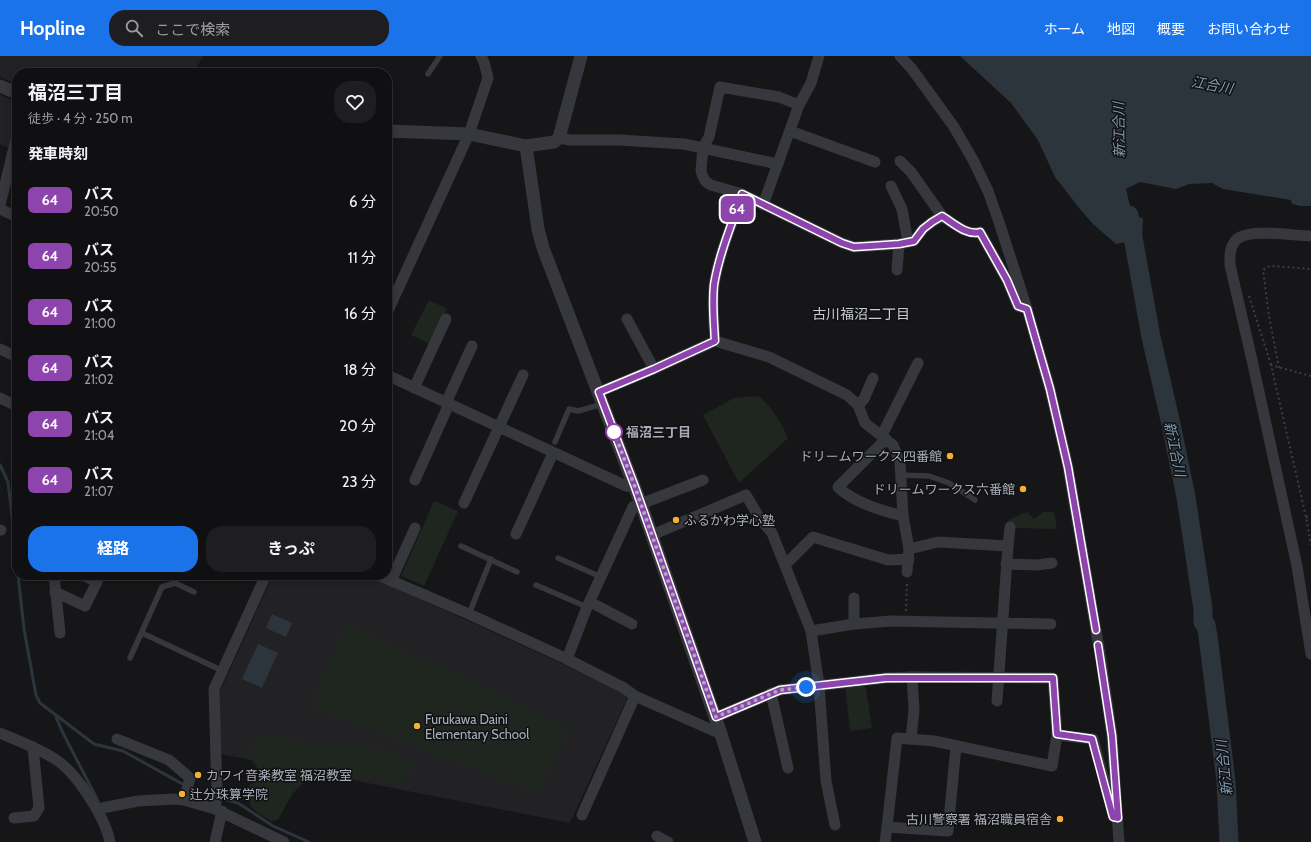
<!DOCTYPE html>
<html lang="ja">
<head>
<meta charset="utf-8">
<style>
  :root { --surface:#101012; --page:#1e1e20; --text:#f1f3f6; --muted:#9c9d9f; --line:#303032; --accent:#1a73e8 }
  body { margin:0; font-family:Cabin,"Noto Sans JP",sans-serif; background:var(--page); color:var(--text); height:100vh; display:flex; flex-direction:column; font-size:15px; white-space:nowrap }
  * { box-sizing:border-box; margin:0 }
  p { font-size:13px; color:var(--muted) }
  .icon { flex:none; width:22px; height:22px; fill:none; stroke:currentColor; stroke-width:2; stroke-linecap:round; stroke-linejoin:round }
  .map { position:relative; flex:1; overflow:hidden }
  .details { position:absolute; left:12px; top:12px; width:380px; height:512px; display:flex; flex-direction:column; background:var(--surface); border-radius:16px; box-shadow:0 2px 10px #0003,0 0 0 1px var(--line) }
  .details>* { flex:none }
  .badge { padding:0 8px; border-radius:6px; font-size:14px; line-height:26px }
  .you { position:absolute; width:20px; height:20px; margin:-10px; border:3px solid #fff; border-radius:50%; background:#1a73e8; box-shadow:0 0 0 6px #1a73e833 }
  .map>.badge { position:absolute; translate:-50% -50%; box-shadow:0 0 0 2px #fff }
  h2 { padding:0 16px; font-size:15px; line-height:36px }
  .round { display:grid; place-items:center; flex:none; width:42px; height:42px; border-radius:16px; background:var(--page) }
  .headline { display:flex; align-items:center; justify-content:space-between; height:68px; padding:0 16px }
  h1 { font-size:19px; font-weight:700; line-height:30px }
  .cta { display:flex; gap:8px; margin-top:auto; padding:8px 16px }
  .cta a { flex:1; height:46px; border-radius:16px; background:var(--accent); color:#fff; font-size:16px; font-weight:700; line-height:46px; text-align:center }
  .cta a+a { background:var(--page); color:var(--text) }
  ul { padding:0; list-style:none }
  li { display:flex; align-items:center; gap:12px; height:56px; padding:0 16px }
  li div { flex:1 }
  li b { display:block; font-size:15px }
  li em { font-style:normal }
  li .badge { min-width:44px; font-weight:700; text-align:center }
  header { display:flex; align-items:center; gap:24px; box-sizing:border-box; height:56px; padding:0 20px; background:var(--accent); color:#fff }
  header strong { font-size:19px }
  nav { display:flex; gap:22px; margin-inline-start:auto; font-size:14px }
  .search { width:280px; height:36px; background:var(--page); display:flex; align-items:center; gap:10px; box-sizing:border-box; padding:0 14px; border-radius:16px; color:var(--muted); font-size:15px }
  .map>svg:first-child { display:block }
  .built { fill:#222225 }
  .green { fill:#1e261f }
  .water { fill:#2c353c }
  .lines { fill:none; stroke-linecap:round; stroke-linejoin:round }
  .stream { stroke:#2c353c; stroke-width:3 }
  .river { stroke:#2c353c; stroke-width:19 }
  .path { stroke:#3d3f44; stroke-width:2; stroke-dasharray:2 3; stroke-linecap:butt }
  .service { stroke:#37383d; stroke-width:5.5 }
  .minor { stroke:#37383d; stroke-width:11 }
  .tertiary { stroke:#37383d; stroke-width:13 }
  .line-casing { stroke:#fff; stroke-width:9 }
  .line { stroke:#8e44ad; stroke-width:6 }
  .walk { stroke:#a8adb8; stroke-width:4; stroke-dasharray:0 7.2 }
  .stop-dot { fill:#fff; stroke:#8e44ad; stroke-width:2 }
  .poi-dot { fill:#f2b134; stroke:#111113; stroke-width:1.5 }
  .labels { text-anchor:middle; stroke-width:3; stroke-linejoin:round; paint-order:stroke }
  .stop-label { font-size:13px; font-weight:bold; fill:#a8adb8; stroke:#111113; text-anchor:start }
  .poi-label { font-size:13px; fill:#a8adb8; stroke:#111113; text-anchor:start }
  .water-label { font-size:14px; font-style:italic; fill:#7f9bb3; stroke:#111113 }
  .neighbourhood-label { font-size:14px; fill:#c9ccd4; stroke:#111113 }
</style>
</head>
<body>
<header>
<strong>Hopline</strong>
<div class="search"><svg class="icon" aria-label="search" viewBox="0 0 24 24"><circle cx="10" cy="10" r="6"/><path d="M15 15l6 6"/></svg>ここで検索</div>
<nav><a>ホーム</a><a>地図</a><a>概要</a><a>お問い合わせ</a></nav>
</header>
<div class="map">
<svg width="1311" height="786" viewBox="0 0 1311 786">
  <rect width="100%" height="100%" fill="#161618"/>
  <g class="built">
    <polygon points="0,0 204,0 192,17 17,17 17,28 0,21"/>
    <polygon points="0,39 17,46 17,53 9,92 0,88"/>
    <polygon points="273,519 368,519 624,636 627,643 570,767 221,698 218,640"/>
  </g>
  <g class="green">
    <polygon points="429,244 447,253 430,288 411,279"/>
    <path d="M758 340C772 350 781 366 788 382L739 427 703 359 734 342Z"/>
    <polygon points="434,445 458,455 424,530 401,520"/>
    <polygon points="1027,456 1034,463 1043,456 1054,456 1057,473 1016,472 1008,464"/>
    <polygon points="346,567 571,673 538,737 311,651"/>
    <polygon points="865,627 872,672 850,675 845,629"/>
    <path d="M266 679 282 681 315 688 336 690 353 688 377 692 410 705 412 716 401 725 316 721C294 728 289 745 278 764L271 765C253 754 245 752 250 729L257 725C260 710 255 708 245 698 249 688 256 684 266 679Z"/>
  </g>
  <g class="water">
    <path d="M960 0H1311V150H1300L1292 148 1291 144 1223 133 1212 127 1189 128 1176 133 1140 126 1126 133C1129 144 1130 161 1143 162L1142 183 1116 188 1093 168 1080 153 1055 121 1038 84 1011 47Z"/>
    <polygon points="272,558 292,567 286,581 266,572"/>
    <polygon points="258,588 278,597 262,632 242,623"/>
  </g>
  <g class="lines">
    <g class="stream">
      <polyline points="0,409 8,426 17,504"/>
      <polyline points="18,519 24,573 36,639 40,647 94,688 123,695 186,730"/>
      <polyline points="56,661 62,675 98,745"/>
      <polyline points="191,733 214,740"/>
      <polyline points="219,742 238,747 273,770 309,786"/>
    </g>
    <polyline class="river" points="1129,159 1151,281 1171,368 1186,441 1203,553 1203,566 1206,569 1208,580 1226,725 1229,786"/>
    <g class="path">
      <polyline points="1249,240 1271,309"/>
      <polyline points="1279,312 1269,260 1263,214 1267,211 1272,210 1311,213"/>
      <polyline points="1311,320 1271,309 1306,461 1311,489"/>
      <polyline points="1306,461 1311,462"/>
      <polyline points="906,555 907,525"/>
    </g>
    <g class="service">
      <polyline points="428,18 440,0"/>
      <polyline points="555,386 569,353 578,355 603,348"/>
      <polyline points="900,419 929,420 949,427 975,444"/>
      <polyline points="461,490 517,516"/>
      <polyline points="558,502 601,521"/>
      <polyline points="536,529 587,551"/>
      <polyline points="469,558 491,503"/>
      <polyline points="142,577 223,615"/>
      <polyline points="130,602 162,531 175,527 194,536"/>
    </g>
    <g class="minor">
      <path d="M819 0 811 27 799 49 779 41 720 31 709 81 703 91 701 115 703 121 706 126 711 129 742 138 842 187 854 191 870 190 899 188 914 185 923 173 932 166 942 160C953 167 967 180 980 176L1007 224 1018 250 1027 253"/>
      <polyline points="900,0 912,13 954,71 973,104 988,135 999,166 1027,253 1050,333 1068,411 1101,604 1112,680 1119,786"/>
      <polyline points="790,75 875,106"/>
      <polyline points="559,82 570,84 619,84 684,88 778,108"/>
      <polyline points="900,105 911,116 942,160"/>
      <polyline points="891,130 902,153 908,186"/>
      <polyline points="0,149 17,79"/>
      <polyline points="763,149 799,49"/>
      <polyline points="0,153 17,161"/>
      <path d="M1311 180C1294 180 1246 171 1235 185 1229 193 1230 200 1230 209L1252 304 1297 510 1311 598"/>
      <polyline points="897,214 899,188"/>
      <polyline points="387,257 469,78 488,22 484,6 481,0"/>
      <polyline points="627,263 654,313"/>
      <path d="M715 285C714 266 712 248 714 229 719 198 732 168 742 138"/>
      <polyline points="0,293 17,301"/>
      <polyline points="387,319 626,430 635,431"/>
      <polyline points="414,332 446,263"/>
      <polyline points="599,336 654,313 715,285 769,301 847,339 858,349 865,367 893,389 900,406 903,460 909,493 907,516"/>
      <polyline points="0,342 17,350"/>
      <polyline points="446,347 472,290"/>
      <polyline points="858,349 864,343 873,322"/>
      <polyline points="882,379 918,307"/>
      <path d="M886 383 838 431C854 447 882 455 903 460"/>
      <polyline points="415,424 449,348"/>
      <polyline points="464,447 523,319"/>
      <polyline points="0,474 1,474"/>
      <polyline points="516,478 553,397"/>
      <polyline points="652,479 746,439 759,461 772,477 811,575 819,629 826,725 835,769"/>
      <polyline points="1008,490 1010,471"/>
      <polyline points="909,493 938,486 1008,490 997,645"/>
      <polyline points="1006,508 1037,509 1052,507"/>
      <polyline points="785,509 813,481 888,504 909,503"/>
      <polyline points="54,519 60,577"/>
      <polyline points="378,519 469,558 567,603 624,632 635,640 721,678"/>
      <polyline points="391,525 415,472"/>
      <polyline points="55,536 85,550 97,526 83,519"/>
      <polyline points="590,546 632,568"/>
      <polyline points="854,568 854,542"/>
      <polyline points="811,575 854,568 891,565 1051,568"/>
      <polyline points="567,603 587,551 633,451 703,424"/>
      <polyline points="771,637 788,712"/>
      <polyline points="716,661 780,634 886,622 912,621 1053,622 1057,679 1052,710 934,685 897,682 887,771 948,775 956,690"/>
      <path d="M0 677C19 685 38 692 55 703 77 717 105 761 110 786"/>
      <polyline points="1057,679 1093,683 1113,759"/>
      <polyline points="117,683 169,704 190,722 184,744"/>
      <polyline points="911,683 914,654 912,621"/>
      <polyline points="97,753 138,745 174,743 184,744 215,753 284,786"/>
      <polyline points="215,753 217,738 214,633 266,519"/>
      <polyline points="582,759 635,640"/>
      <polyline points="14,762 34,760 39,752 33,691"/>
      <polyline points="657,780 668,786"/>
      <polyline points="215,786 222,755"/>
      <polyline points="885,786 887,771"/>
    </g>
    <g class="tertiary">
      <polyline points="0,30 17,37"/>
      <polyline points="387,75 469,78 526,90 554,86 559,82 581,0"/>
      <polyline points="526,90 538,173 543,192 641,448 721,678 755,786"/>
    </g>
  </g>
  <g class="lines">
    <g class="line-casing">
      <path id="line" d="M1096 574 1068 411 1050 333 1027 253 1018 250 1007 224 980 176C967 180 953 167 942 160L932 166 923 173 914 185 899 188 870 190 854 191 842 187 742 138C732 168 719 198 714 229 712 248 714 266 715 285L654 313 599 336 635 431 716 661 780 634 886 622H1053L1057 678 1092 683 1113 761 1118 762 1112 680 1098 589"/>
    </g>
    <use href="#line" class="line"/>
    <polyline class="walk" points="614,376 635,431 716,661 780,634 806,631"/>
  </g>
  <circle class="stop-dot" cx="614" cy="376" r="8"/>
  <g class="poi-dot">
    <circle cx="950" cy="400" r="4"/>
    <circle cx="1023" cy="433" r="4"/>
    <circle cx="676" cy="464" r="4"/>
    <circle cx="417" cy="670" r="4"/>
    <circle cx="198" cy="719" r="4"/>
    <circle cx="182" cy="738" r="4"/>
    <circle cx="1060" cy="763" r="4"/>
  </g>
  <g class="labels">
    <g class="stop-label">
      <text x="626" y="381">福沼三丁目</text>
    </g>
    <g class="poi-label">
      <text x="942" y="405" text-anchor="end">ドリームワークス四番館</text>
      <text x="1015" y="438" text-anchor="end">ドリームワークス六番館</text>
      <text x="684" y="469">ふるかわ学心塾</text>
      <text x="425" y="668">Furukawa Daini<tspan x="425" dy="15">Elementary School</tspan></text>
      <text x="206" y="724">カワイ音楽教室 福沼教室</text>
      <text x="190" y="743">辻分珠算学院</text>
      <text x="1052" y="768" text-anchor="end">古川警察署 福沼職員宿舎</text>
    </g>
    <g class="water-label">
      <text transform="translate(1212 29) rotate(10)" y="5">江合川</text>
      <text transform="translate(1119 74) rotate(-91)" y="5">新江合川</text>
      <text transform="translate(1175 393) rotate(78)" y="5">新江合川</text>
      <text transform="translate(1224 712) rotate(-96)" y="5">新江合川</text>
    </g>
    <g class="neighbourhood-label">
      <text x="861" y="263">古川福沼二丁目</text>
    </g>
  </g>
</svg>
<div class="you" style="left:806px;top:631px"></div>
<b class="badge" style="left:737px;top:153px;background:#8e44ad;color:#fff">64</b>
<section class="details">
<div class="headline"><div><h1>福沼三丁目</h1><p>徒歩 · 4 分 · 250 m</p></div><a class="round"><svg class="icon" aria-label="heart" viewBox="0 0 24 24"><path d="M12 20l-8-8c-3-5 5-10 8-4 3-6 11-1 8 4z"/></svg></a></div>
<h2>発車時刻</h2>
<ul>
<li><span class="badge" style="background:#8e44ad;color:#fff">64</span><div><b>バス</b><p>20:50</p></div><em>6 分</em></li>
<li><span class="badge" style="background:#8e44ad;color:#fff">64</span><div><b>バス</b><p>20:55</p></div><em>11 分</em></li>
<li><span class="badge" style="background:#8e44ad;color:#fff">64</span><div><b>バス</b><p>21:00</p></div><em>16 分</em></li>
<li><span class="badge" style="background:#8e44ad;color:#fff">64</span><div><b>バス</b><p>21:02</p></div><em>18 分</em></li>
<li><span class="badge" style="background:#8e44ad;color:#fff">64</span><div><b>バス</b><p>21:04</p></div><em>20 分</em></li>
<li><span class="badge" style="background:#8e44ad;color:#fff">64</span><div><b>バス</b><p>21:07</p></div><em>23 分</em></li>
</ul>
<div class="cta"><a>経路</a><a>きっぷ</a></div>
</section>
</div>
</body>
</html>
